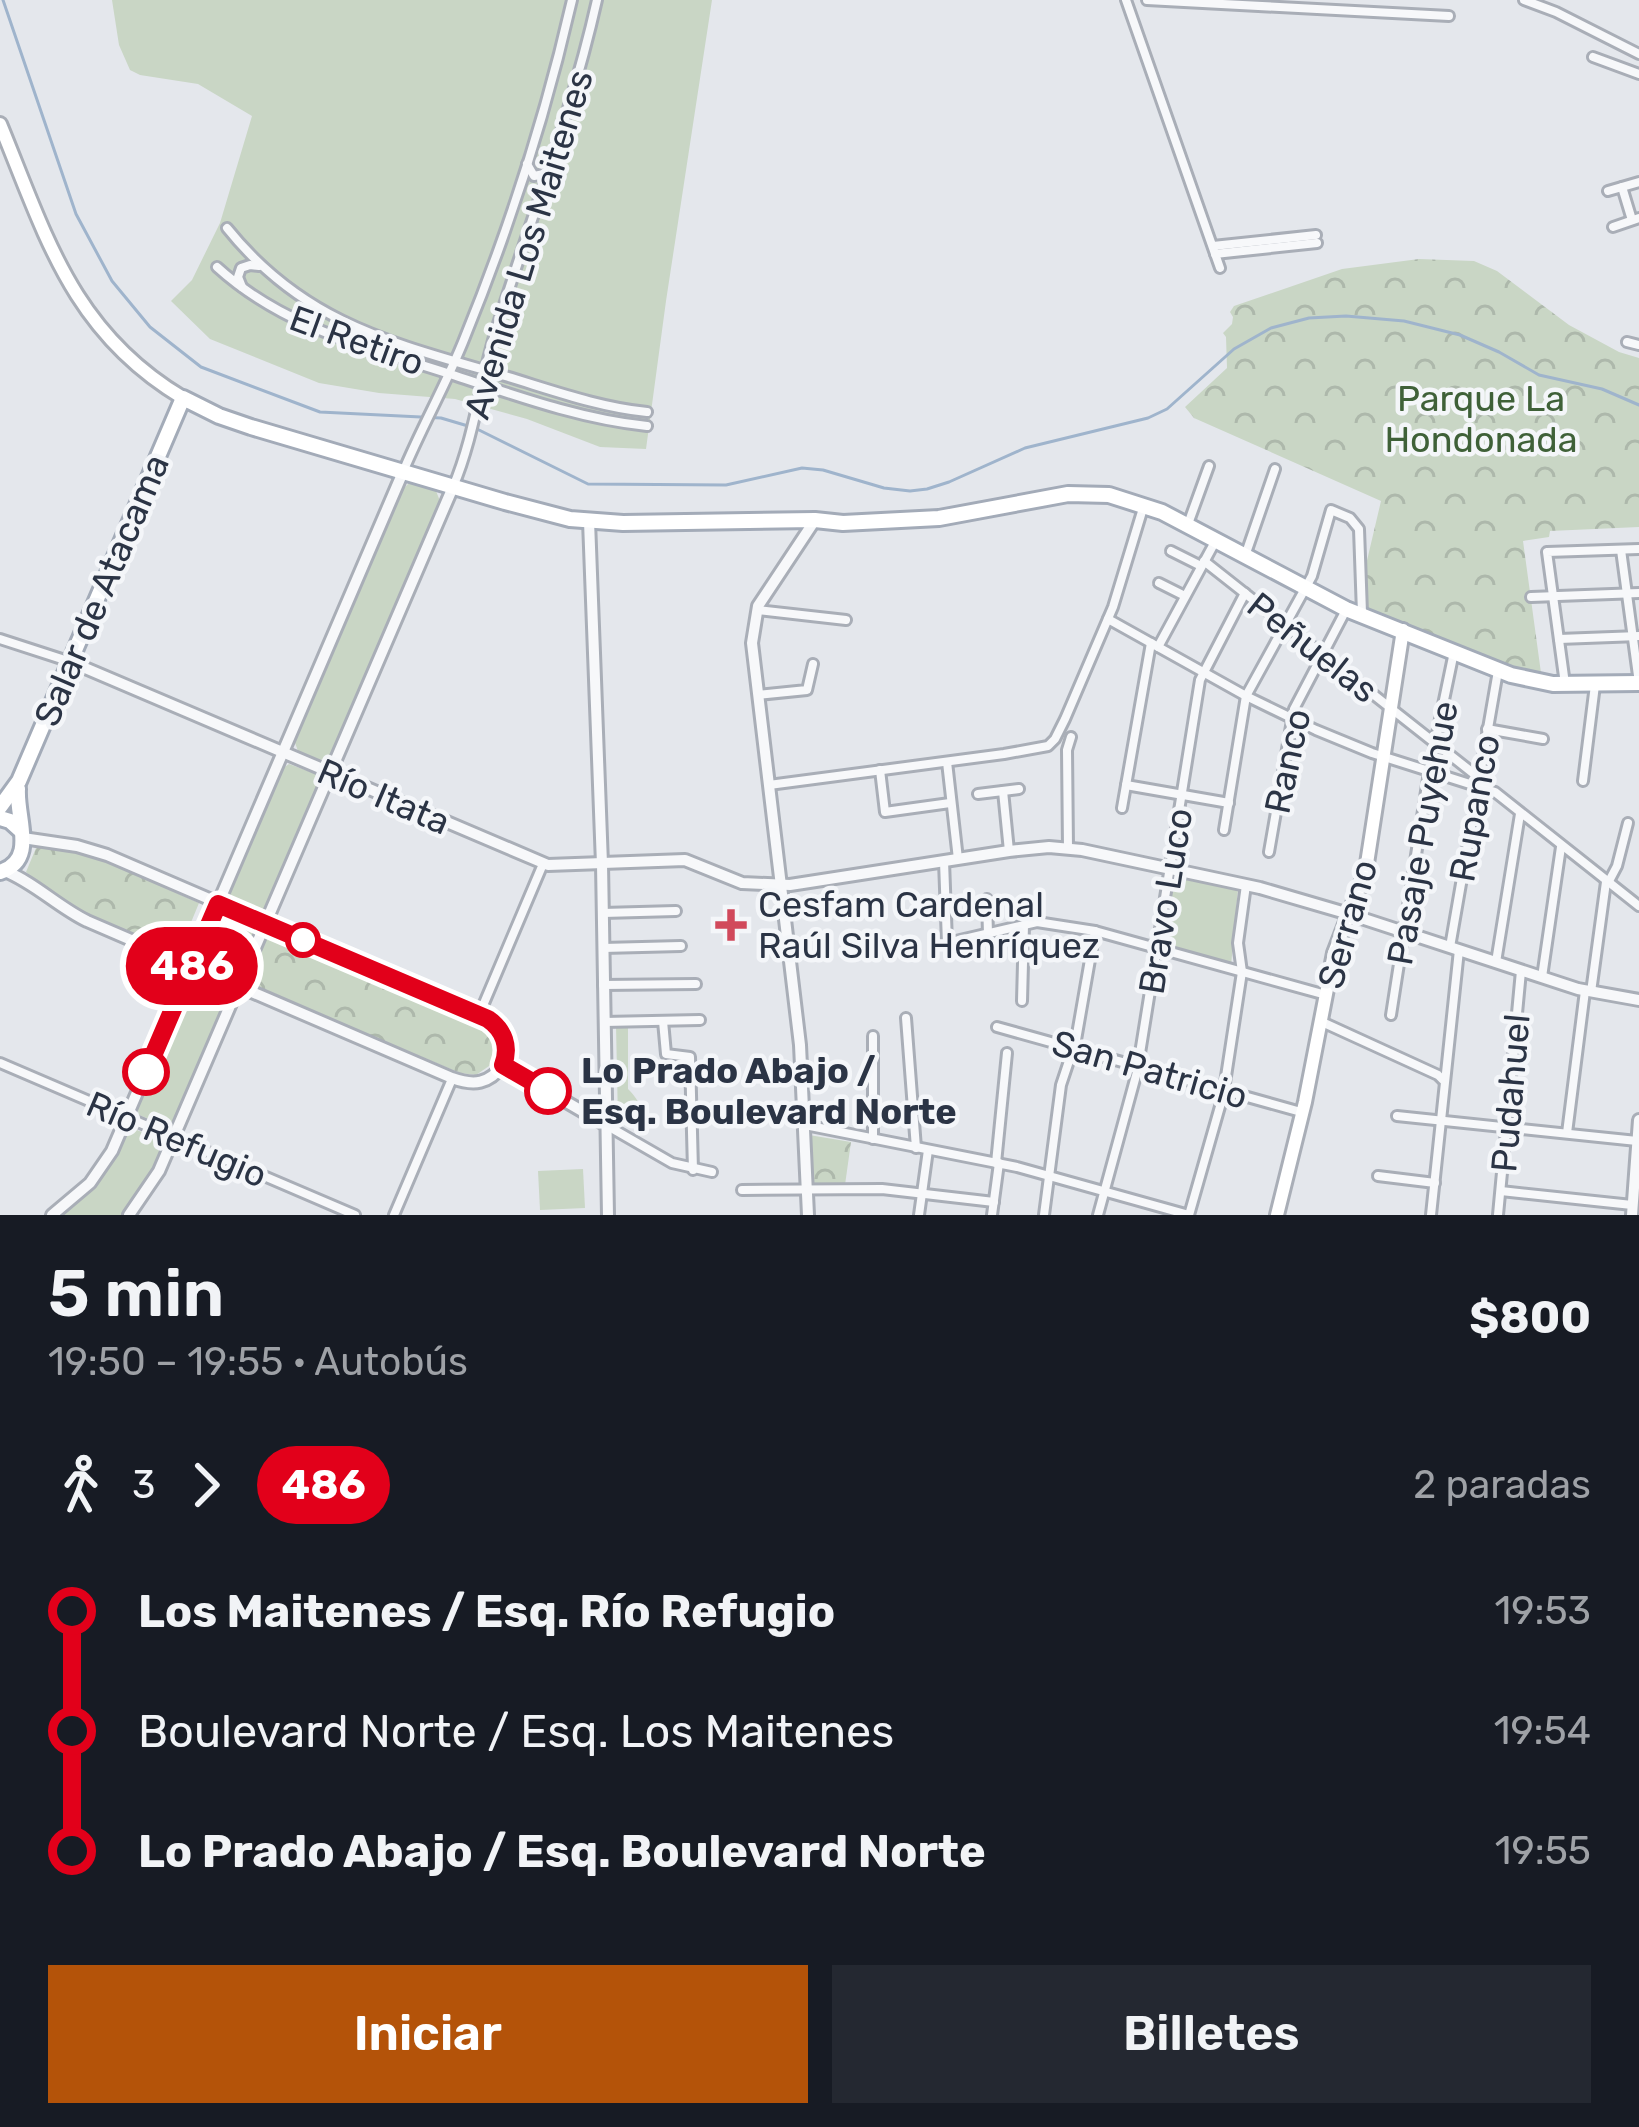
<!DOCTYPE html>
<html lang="es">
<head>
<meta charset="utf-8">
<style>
  :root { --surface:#171b24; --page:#242831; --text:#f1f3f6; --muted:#9ea1a6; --accent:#b45309 }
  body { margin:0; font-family:Rubik,sans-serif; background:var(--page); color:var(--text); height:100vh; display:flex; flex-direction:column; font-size:45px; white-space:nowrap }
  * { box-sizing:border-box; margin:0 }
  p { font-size:39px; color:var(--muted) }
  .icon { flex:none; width:66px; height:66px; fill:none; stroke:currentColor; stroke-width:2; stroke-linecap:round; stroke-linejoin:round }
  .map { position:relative; height:1215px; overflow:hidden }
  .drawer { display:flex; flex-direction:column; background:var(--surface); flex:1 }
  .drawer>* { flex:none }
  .badge { padding:0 24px; border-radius:39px; font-size:42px; line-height:78px }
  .map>.badge { position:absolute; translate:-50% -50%; box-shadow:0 0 0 6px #fff }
  .legs { display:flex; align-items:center; gap:18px; height:132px; padding:0 48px; font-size:39px }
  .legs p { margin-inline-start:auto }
  .head { display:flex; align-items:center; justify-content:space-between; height:204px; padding:0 48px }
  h1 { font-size:66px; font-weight:600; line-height:90px }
  .primary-button { display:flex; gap:24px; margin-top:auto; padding:24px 48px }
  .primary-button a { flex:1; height:138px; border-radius:0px; background:var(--accent); color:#fff; font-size:48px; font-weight:600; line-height:138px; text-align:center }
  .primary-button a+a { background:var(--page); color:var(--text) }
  ul { padding:0 48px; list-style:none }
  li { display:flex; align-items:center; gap:42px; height:120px; font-size:45px }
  li i { display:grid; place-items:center; width:18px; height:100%; margin:0 15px; background:currentColor }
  li i::after { content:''; width:30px; height:30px; margin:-15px; border:9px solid; border-radius:50%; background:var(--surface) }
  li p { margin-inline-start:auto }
  li:first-child i { background:linear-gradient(#0000 50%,currentColor 0) }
  li:last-child i { background:linear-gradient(currentColor 50%,#0000 0) }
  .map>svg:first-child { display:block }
  .grass { fill:#c9d6c5 }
  .park { fill:url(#park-crowns) }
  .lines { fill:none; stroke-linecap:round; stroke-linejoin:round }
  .stream { stroke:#9fb4cc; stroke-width:3 }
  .minor-casing { stroke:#a9aeb7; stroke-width:14 }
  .tertiary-casing { stroke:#a9aeb7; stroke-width:16 }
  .secondary-casing { stroke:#a9aeb7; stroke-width:18 }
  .primary-casing { stroke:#a3abb8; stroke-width:20 }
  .minor { stroke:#f7f8fa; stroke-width:8 }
  .tertiary { stroke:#f7f8fa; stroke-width:10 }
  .secondary { stroke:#fff; stroke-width:12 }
  .primary { stroke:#fff; stroke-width:14 }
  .line-1-casing { stroke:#fff; stroke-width:27 }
  .line-1 { stroke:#e2001a; stroke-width:18 }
  .poi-dot { fill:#d1495b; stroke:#f4f6f9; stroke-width:4.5 }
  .stop-1-dot { fill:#fff; stroke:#e2001a; stroke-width:6 }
  .labels { text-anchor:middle; stroke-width:9; stroke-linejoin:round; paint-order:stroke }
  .street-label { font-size:36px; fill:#2b3445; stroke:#f4f6f9 }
  .park-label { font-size:36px; fill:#3f6138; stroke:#f4f6f9 }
  .poi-label { font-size:36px; fill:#2b3445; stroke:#f4f6f9; text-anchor:start }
  .stop-label { font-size:36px; font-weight:bold; fill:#2b3445; stroke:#f4f6f9; text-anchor:start }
</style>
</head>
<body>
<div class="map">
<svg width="1639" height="1215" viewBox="0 0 1639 1215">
  <defs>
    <pattern id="park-crowns" width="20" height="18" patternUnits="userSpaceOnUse" patternTransform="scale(3)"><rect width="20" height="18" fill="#c9d6c5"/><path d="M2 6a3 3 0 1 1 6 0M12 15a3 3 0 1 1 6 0" fill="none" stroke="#adb8ab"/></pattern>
  </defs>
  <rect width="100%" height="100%" fill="#e4e7ec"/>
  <g class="grass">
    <polygon points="112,0 712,0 666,301 646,449 600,447 527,419 455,399 379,393 319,383 210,339 171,301 192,280 220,223 252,116 198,84 140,75 130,70 119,45"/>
    <polygon points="409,483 436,491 440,501 439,508 331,759 319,760 298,751 294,740 399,493"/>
    <polygon points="289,764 316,774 320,787 266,911 260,914 227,901 226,896 280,770"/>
    <polygon points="1175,875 1182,875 1183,879 1196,882 1202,879 1238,889 1231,966 1161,946"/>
    <polygon points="223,912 257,926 258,930 236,976 205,965 200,959 216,918"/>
    <polygon points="197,975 227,987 231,994 177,1119 167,1126 139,1115 136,1104 192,976"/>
    <path d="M616 1025 628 1026V1089C642 1103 643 1112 643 1132L618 1121Z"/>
    <path d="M137 1130 159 1139 163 1152 136 1198 122 1215H58C93 1187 107 1172 127 1131Z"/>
    <polygon points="583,1169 585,1208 540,1210 538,1171"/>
  </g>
  <g class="park">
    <polygon points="1419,259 1474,261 1497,271 1569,325 1619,352 1639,358 1639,527 1550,531 1549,537 1523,541 1541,673 1520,672 1368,608 1365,569 1381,501 1194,418 1185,407 1227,368 1226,337 1223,333 1232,324 1233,317 1230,312 1234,306 1342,269"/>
    <path d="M36 848C93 847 148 881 199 903L178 954C124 930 71 912 26 872Z"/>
    <path d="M268 931 482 1022C497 1034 499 1047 492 1064L476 1075 460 1073 245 983Z"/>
    <polygon points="809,1135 851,1142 845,1185 810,1184"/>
  </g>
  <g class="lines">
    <g class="stream">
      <polyline points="3,0 76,214 112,281 150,327 201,367 320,412 441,418 468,426"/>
      <polyline points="477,429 588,484 726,485 802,468 823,470 884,488 910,491 927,489 949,482 1025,448 1148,418 1167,409 1234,349 1271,328 1309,318 1346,316 1404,321 1460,335 1499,352 1539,375 1602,389 1639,405"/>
    </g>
    <g class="minor-casing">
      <g id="minor">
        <polyline points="1126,0 1220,268"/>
        <polyline points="1147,0 1449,16"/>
        <polyline points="1524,0 1556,12 1639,54"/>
        <polyline points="1593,57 1639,74"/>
        <polyline points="527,164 534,176 549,173"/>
        <polyline points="1622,187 1632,220"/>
        <polyline points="1608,191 1639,182"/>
        <polyline points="1613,227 1639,218"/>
        <path d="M227 228C304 324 393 343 505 376 552 390 598 407 647 412"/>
        <polyline points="1213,246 1316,235"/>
        <polyline points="1215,254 1317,243"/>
        <path d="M217 267C284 328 367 347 450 374 514 395 579 419 647 426"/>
        <polyline points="242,287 238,277 241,268 250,265 259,266"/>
        <polyline points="1627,342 1639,345"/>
        <path d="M403 472C422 426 447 383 465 337 509 229 546 114 572 0"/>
        <path d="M453 487C475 435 480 380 497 327 531 218 572 112 597 0"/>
        <polyline points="1188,524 1209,466"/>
        <polyline points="1621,550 1639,683"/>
        <polyline points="1171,551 1201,566"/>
        <polyline points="1245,556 1275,469"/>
        <polyline points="1204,561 1478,777"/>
        <polyline points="1159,583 1185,596"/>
        <polyline points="1531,597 1639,593"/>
        <polyline points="758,610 846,620"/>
        <polyline points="1108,619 1246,696 1316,730 1372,753 1495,792 1639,906"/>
        <polyline points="0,639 71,662"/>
        <polyline points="1559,639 1639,636"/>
        <polyline points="1158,647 1216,540"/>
        <polyline points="1565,684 1547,552 1639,549"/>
        <polyline points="758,695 807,690 813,664"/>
        <polyline points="1487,729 1543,739"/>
        <polyline points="947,762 958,859"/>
        <polyline points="880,770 885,812 950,803"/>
        <polyline points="1583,781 1595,685"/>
        <polyline points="769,785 1004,754 1048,746 1055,739 1065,719 1113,607 1144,505"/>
        <polyline points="1126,785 1229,803"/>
        <polyline points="1003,791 1009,851"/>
        <polyline points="978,794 1019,789"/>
        <polyline points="1122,808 1151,643"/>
        <polyline points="1224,830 1246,696 1312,576 1331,510 1350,518 1359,529 1362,613"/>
        <polyline points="1068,848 1067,750 1071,737"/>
        <polyline points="1269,852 1294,709 1346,610"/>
        <polyline points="944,861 947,943 1037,922 1095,931 1326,995"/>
        <polyline points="1608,883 1617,866 1628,823"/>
        <polyline points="987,899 988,934"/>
        <polyline points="603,913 676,911"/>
        <polyline points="1450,947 1498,671"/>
        <polyline points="603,948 681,946"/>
        <polyline points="1496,962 1520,814"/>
        <polyline points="1542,977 1561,847"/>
        <polyline points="603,985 696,984"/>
        <polyline points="1591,992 1606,882"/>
        <polyline points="1022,1001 1024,925"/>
        <polyline points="479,1015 543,864"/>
        <polyline points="1391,1015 1429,772 1454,652"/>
        <polyline points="906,1018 916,1148"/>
        <polyline points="663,1021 666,1054 690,1057 693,1170"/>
        <polyline points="604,1022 700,1020"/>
        <polyline points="1322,1022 1438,1075 1443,1080"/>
        <polyline points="997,1027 1301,1112"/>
        <polyline points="0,1063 355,1215"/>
        <polyline points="1397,1116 1637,1141"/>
        <polyline points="606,1125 672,1163 712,1172"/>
        <polyline points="805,1125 1017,1167 1189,1215"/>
        <polyline points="1567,1133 1585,991"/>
        <polyline points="873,1139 873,1036"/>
        <polyline points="996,1163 1007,1053"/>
        <polyline points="1378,1176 1435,1183"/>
        <polyline points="742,1190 882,1189 994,1202"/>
        <polyline points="1501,1191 1632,1205"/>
        <polyline points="394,1215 452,1079"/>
        <polyline points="919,1215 928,1150"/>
        <polyline points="992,1215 999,1163"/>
        <polyline points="1044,1215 1061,1085 1076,1040 1095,931"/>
        <polyline points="1098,1215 1137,1072 1200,680 1245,593"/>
        <polyline points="1189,1215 1223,1096 1242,972 1238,943 1246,885"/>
        <polyline points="1431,1215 1459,950"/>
        <polyline points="1498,1215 1521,971"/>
      </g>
    </g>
    <g class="tertiary-casing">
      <g id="tertiary">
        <polyline points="589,521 602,864 608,1215"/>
        <polyline points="71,662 548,865 685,860 742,883 790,885 1009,851 1049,847 1082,850 1260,888 1349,914 1578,989 1639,1000"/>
        <path d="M23 838 77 846 107 855 488 1019C504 1030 510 1047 503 1065"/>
        <path d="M5 871C35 883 58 907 87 921L452 1078C474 1086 489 1084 503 1065"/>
        <polyline points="503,1065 606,1125"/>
        <polyline points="52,1215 90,1183 112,1151 403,472"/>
        <polyline points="129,1215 159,1171 453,487"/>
        <polyline points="808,1215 800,1045 752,643 758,606 815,520"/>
        <polyline points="1632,1215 1639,1120"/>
      </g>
    </g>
    <g class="secondary-casing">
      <g id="secondary">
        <path d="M0 124C46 236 72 332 183 398"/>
        <polyline points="1277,1215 1305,1102 1334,953 1366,870 1403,630"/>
      </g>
    </g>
    <g class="primary-casing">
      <g id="primary">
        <polyline points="0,807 19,781 183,398 219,416 251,427 505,502 570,519 623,523 815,520 843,523 939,518 1068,494 1109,495 1162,512 1346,609 1511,675 1553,684 1639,683"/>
        <polyline points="0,818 10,821 20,830"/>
        <path d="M0 872C38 860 16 819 18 789"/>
      </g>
    </g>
    <use href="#minor" class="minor"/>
    <use href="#tertiary" class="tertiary"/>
    <use href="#secondary" class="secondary"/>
    <use href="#primary" class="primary"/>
  </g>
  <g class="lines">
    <g class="line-1-casing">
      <path id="line-1" d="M146 1072 218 904 488 1019C504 1030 510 1047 503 1065L548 1091"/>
    </g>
    <use href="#line-1" class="line-1"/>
  </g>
  <path class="poi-dot" d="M725 907h12v12h12v12h-12v12h-12v-12h-12v-12h12z"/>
  <g class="stop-1-dot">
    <circle cx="303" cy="940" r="15"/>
    <circle cx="146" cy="1072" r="21"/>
    <circle cx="548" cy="1091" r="21"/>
  </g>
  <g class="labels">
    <g class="street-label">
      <text transform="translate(528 244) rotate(-73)" y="13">Avenida Los Maitenes</text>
      <text transform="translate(357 340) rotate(20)" y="13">El Retiro</text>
      <text transform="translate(101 590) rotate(-67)" y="13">Salar de Atacama</text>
      <text transform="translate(1313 647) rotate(38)" y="13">Peñuelas</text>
      <text transform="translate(1287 761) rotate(-78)" y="13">Ranco</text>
      <text transform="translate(384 796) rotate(23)" y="13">Río Itata</text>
      <text transform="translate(1474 808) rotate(-80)" y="13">Rupanco</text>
      <text transform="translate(1422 833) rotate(-80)" y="13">Pasaje Puyehue</text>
      <text transform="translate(1165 901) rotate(-81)" y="13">Bravo Luco</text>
      <text transform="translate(1347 924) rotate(-74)" y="13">Serrano</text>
      <text transform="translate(1150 1069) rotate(16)" y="13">San Patricio</text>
      <text transform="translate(1510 1093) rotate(-85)" y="13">Pudahuel</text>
      <text transform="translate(177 1139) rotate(23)" y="13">Río Refugio</text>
    </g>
    <g class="park-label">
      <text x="1481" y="411">Parque La<tspan x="1481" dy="41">Hondonada</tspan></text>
    </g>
    <g class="poi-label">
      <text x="758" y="917">Cesfam Cardenal<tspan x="758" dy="41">Raúl Silva Henríquez</tspan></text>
    </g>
    <g class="stop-label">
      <text x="581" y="1083">Lo Prado Abajo /<tspan x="581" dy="41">Esq. Boulevard Norte</tspan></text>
    </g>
  </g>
</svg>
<b class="badge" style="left:192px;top:966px;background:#e2001a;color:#fff">486</b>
</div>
<section class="drawer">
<div class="head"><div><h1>5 min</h1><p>19:50 – 19:55 · Autobús</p></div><b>$800</b></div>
<div class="legs"><svg class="icon" aria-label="walk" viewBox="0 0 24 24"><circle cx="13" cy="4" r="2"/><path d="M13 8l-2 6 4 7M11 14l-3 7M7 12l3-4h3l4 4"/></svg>3<svg class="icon" aria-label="forward" viewBox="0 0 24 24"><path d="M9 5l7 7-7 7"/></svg><b class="badge" style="background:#e2001a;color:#fff">486</b><p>2 paradas</p></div>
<ul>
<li><i style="color:#e2001a"></i><b>Los Maitenes / Esq. Río Refugio</b><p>19:53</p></li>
<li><i style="color:#e2001a"></i><span>Boulevard Norte / Esq. Los Maitenes</span><p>19:54</p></li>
<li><i style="color:#e2001a"></i><b>Lo Prado Abajo / Esq. Boulevard Norte</b><p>19:55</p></li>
</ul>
<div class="primary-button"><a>Iniciar</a><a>Billetes</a></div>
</section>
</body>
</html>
